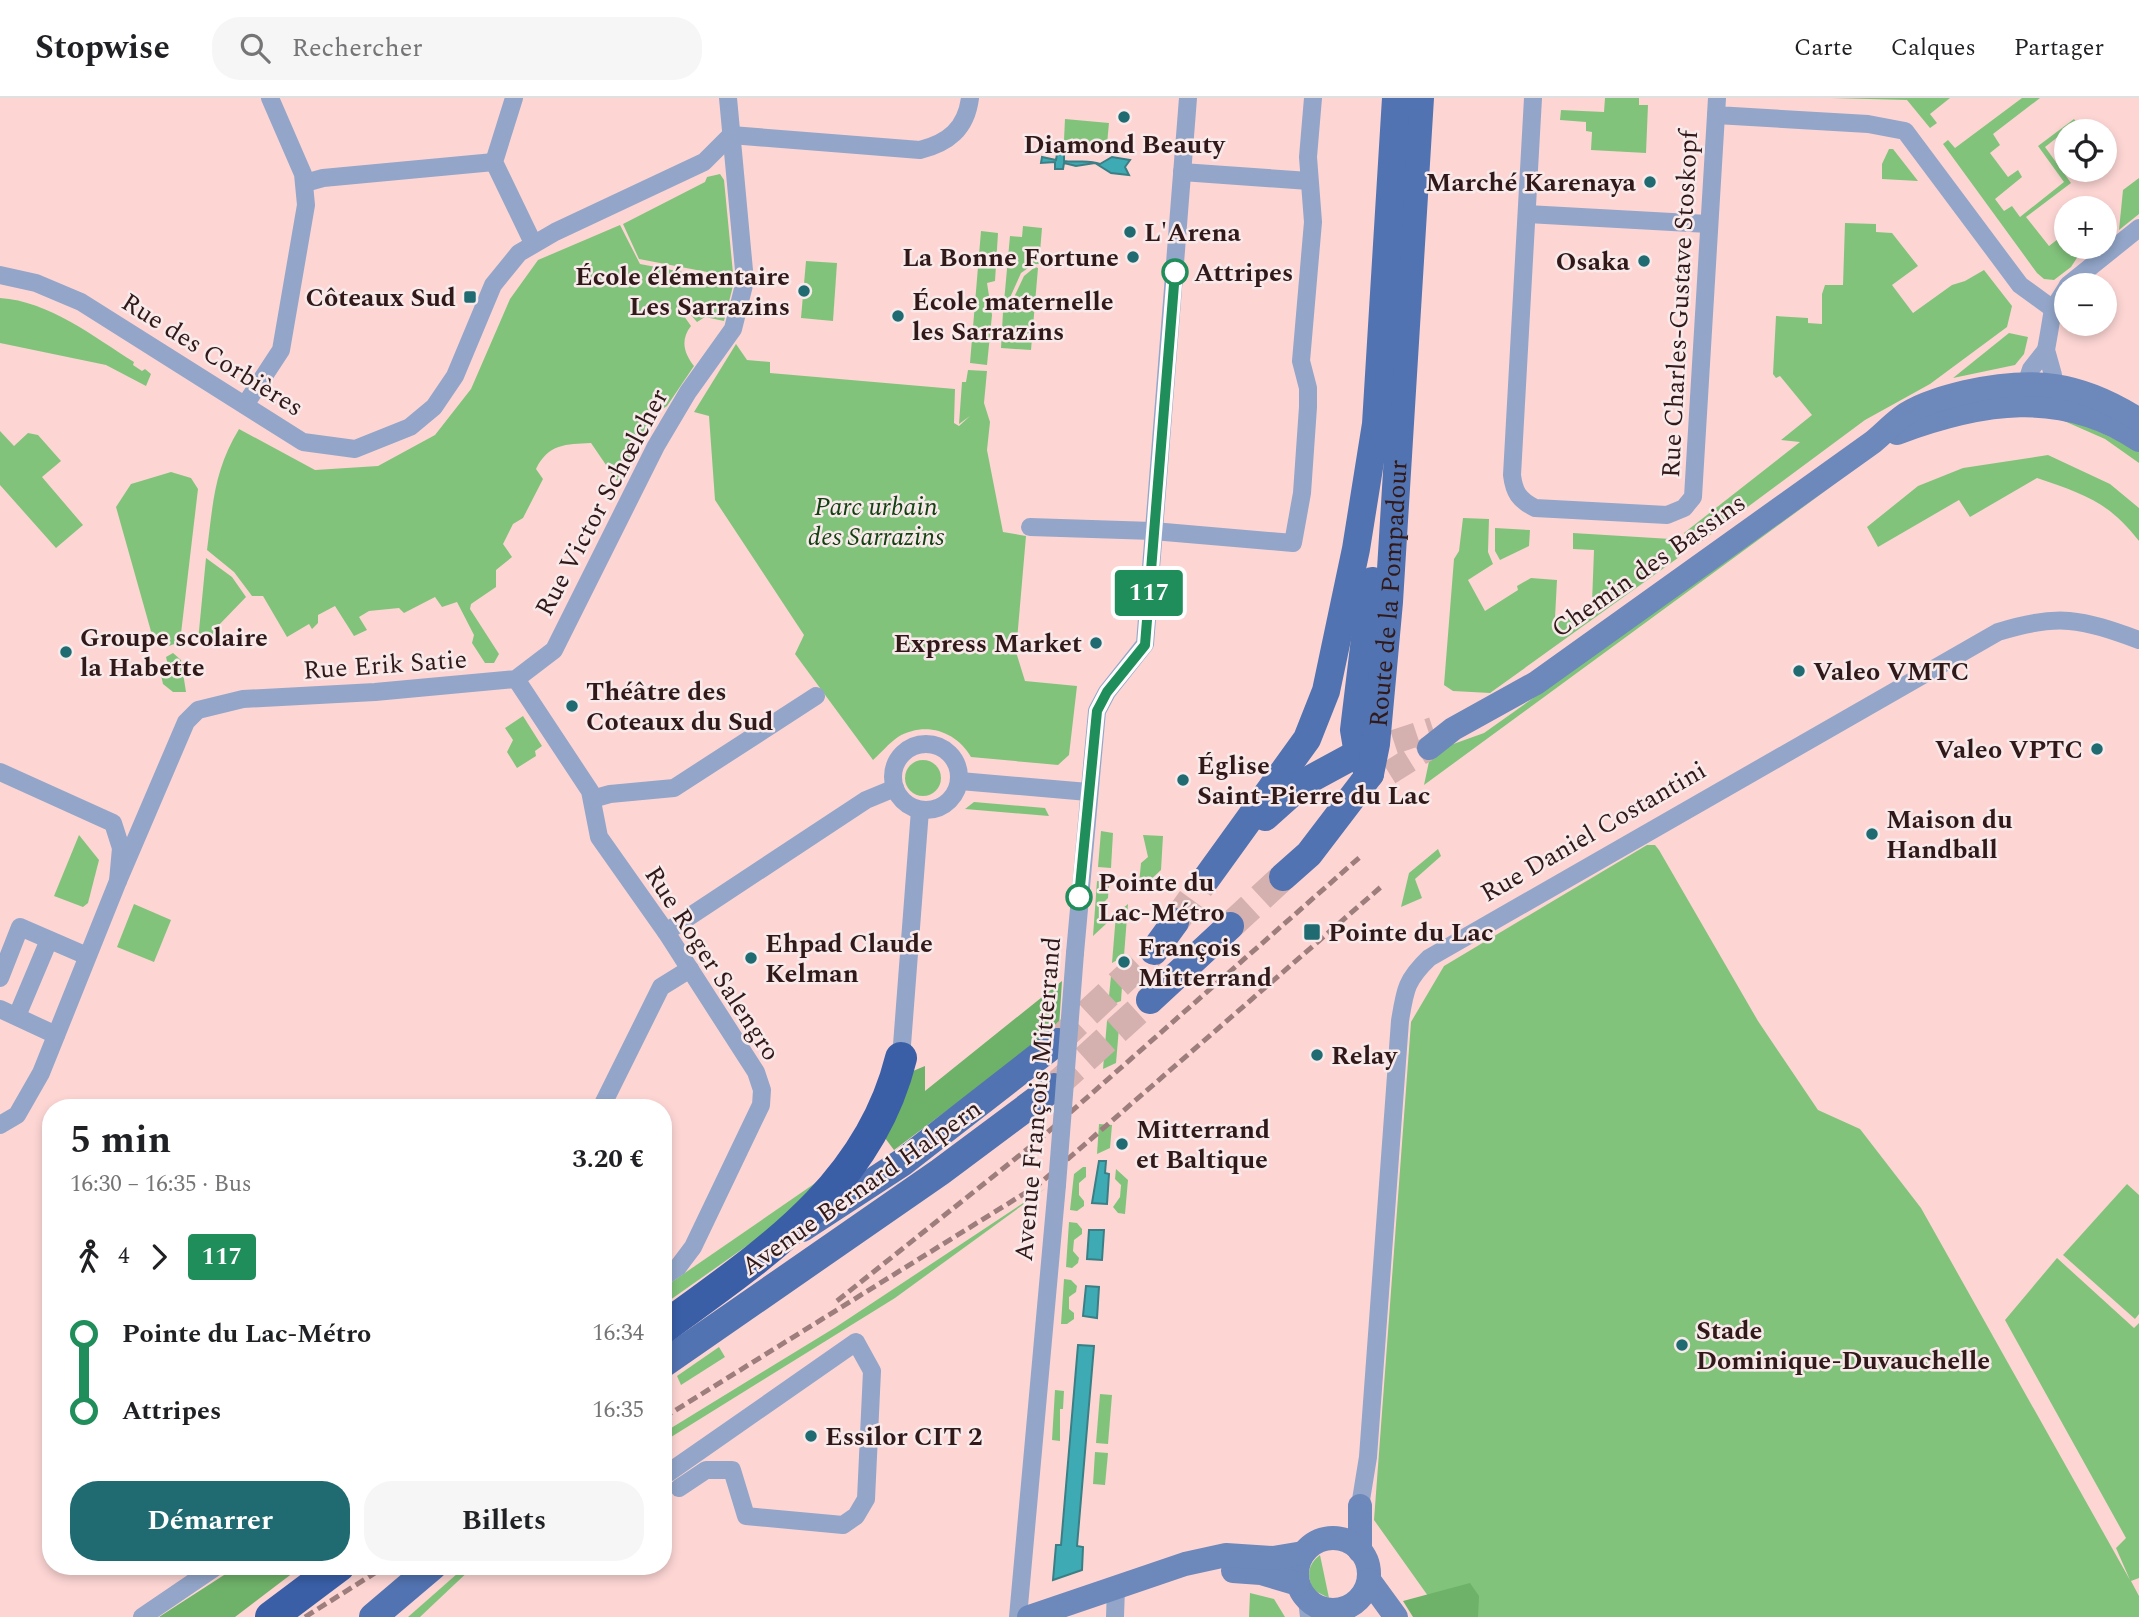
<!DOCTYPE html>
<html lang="fr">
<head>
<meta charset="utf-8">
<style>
  :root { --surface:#fff; --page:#f6f6f6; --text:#202124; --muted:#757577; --line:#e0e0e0; --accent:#1f6b71 }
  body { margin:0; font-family:Spectral,serif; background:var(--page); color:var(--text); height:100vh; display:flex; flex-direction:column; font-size:26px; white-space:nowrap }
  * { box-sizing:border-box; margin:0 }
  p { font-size:23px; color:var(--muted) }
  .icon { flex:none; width:38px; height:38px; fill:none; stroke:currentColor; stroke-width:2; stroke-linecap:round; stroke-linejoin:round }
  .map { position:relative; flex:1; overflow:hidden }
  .details { position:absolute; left:42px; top:1001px; width:630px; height:476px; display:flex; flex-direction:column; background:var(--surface); border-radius:28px; box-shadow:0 4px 10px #0003 }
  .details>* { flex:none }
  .badge { padding:0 14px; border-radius:5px; font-size:24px; line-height:46px }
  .controls { position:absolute; left:2054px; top:21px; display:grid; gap:14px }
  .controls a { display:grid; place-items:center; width:63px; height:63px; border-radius:50%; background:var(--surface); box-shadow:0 4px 10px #0003; font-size:35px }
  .map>.badge { position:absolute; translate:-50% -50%; box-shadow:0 0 0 4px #fff }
  .legs { display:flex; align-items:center; gap:10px; height:77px; padding:0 28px; font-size:23px }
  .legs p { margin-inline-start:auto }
  .headline { display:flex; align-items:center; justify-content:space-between; height:119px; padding:0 28px }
  h1 { font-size:38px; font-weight:700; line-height:52px }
  .action { display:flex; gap:14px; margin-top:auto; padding:14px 28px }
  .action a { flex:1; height:80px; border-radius:28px; background:var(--accent); color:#fff; font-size:28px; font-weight:700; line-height:80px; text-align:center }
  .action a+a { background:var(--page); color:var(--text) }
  ul { padding:0 28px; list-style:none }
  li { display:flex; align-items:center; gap:24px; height:77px; font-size:26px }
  li i { display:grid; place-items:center; width:10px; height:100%; margin:0 9px; background:currentColor }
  li i::after { content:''; width:18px; height:18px; margin:-9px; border:5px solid; border-radius:50%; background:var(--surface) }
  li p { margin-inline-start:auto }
  li:first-child i { background:linear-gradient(#0000 50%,currentColor 0) }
  li:last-child i { background:linear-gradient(currentColor 50%,#0000 0) }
  header { display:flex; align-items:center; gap:42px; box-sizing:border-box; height:98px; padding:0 35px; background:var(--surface); border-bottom:2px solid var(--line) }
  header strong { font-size:33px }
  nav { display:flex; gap:38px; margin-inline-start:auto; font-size:24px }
  .search { width:490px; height:63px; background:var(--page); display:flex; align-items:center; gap:18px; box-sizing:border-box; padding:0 24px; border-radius:28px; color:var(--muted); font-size:26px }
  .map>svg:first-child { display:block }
  .green { fill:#82c37c }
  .forest { fill:#6eb169 }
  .water { fill:#3eabb4; stroke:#3a7f85; stroke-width:2 }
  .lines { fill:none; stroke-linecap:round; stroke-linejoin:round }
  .secondary-tunnel { stroke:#d4b0ae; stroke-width:24; stroke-dasharray:24 12; stroke-linecap:butt }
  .primary-tunnel { stroke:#d4b0ae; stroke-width:28; stroke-dasharray:28 14; stroke-linecap:butt }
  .street { stroke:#93a6c9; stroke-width:18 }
  .secondary { stroke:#6d88bb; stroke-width:24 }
  .primary { stroke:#5273b1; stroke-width:28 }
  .highway { stroke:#3a5fa7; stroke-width:32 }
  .rail { stroke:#9e7e7d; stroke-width:5; stroke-dasharray:10 5; stroke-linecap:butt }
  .street-bridge { stroke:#93a6c9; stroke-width:18 }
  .line-1-casing { stroke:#fff; stroke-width:16 }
  .line-1 { stroke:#1f8e5a; stroke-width:10 }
  .poi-dot { fill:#1f6b71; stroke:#f8eaea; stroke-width:2.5 }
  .stop-1-dot { fill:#fff; stroke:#1f8e5a; stroke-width:3.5 }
  .labels { text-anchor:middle; stroke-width:5; stroke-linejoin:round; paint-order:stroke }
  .poi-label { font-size:26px; font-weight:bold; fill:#301918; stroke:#f8eaea; text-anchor:start }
  .stop-label { font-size:26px; font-weight:bold; fill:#301918; stroke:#f8eaea; text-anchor:start }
  .street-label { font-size:26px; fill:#301918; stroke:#f8eaea }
  .park-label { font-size:26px; font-style:italic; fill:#124010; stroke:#f8eaea }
</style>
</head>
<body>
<header>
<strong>Stopwise</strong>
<div class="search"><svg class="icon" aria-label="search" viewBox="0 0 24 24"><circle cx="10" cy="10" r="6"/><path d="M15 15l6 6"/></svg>Rechercher</div>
<nav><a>Carte</a><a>Calques</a><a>Partager</a></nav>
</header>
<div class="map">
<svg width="2139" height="1519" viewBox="0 0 2139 1519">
  <rect width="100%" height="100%" fill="#fdd6d4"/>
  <g class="green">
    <polygon points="1605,0 1639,0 1639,7 1648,7 1646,55 1591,52 1592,34 1586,33 1586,24 1560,22 1561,12 1604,14"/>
    <polygon points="1831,0 1950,0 1930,16 1937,25 1930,30 1907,2"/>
    <polygon points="2022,0 2040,0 1993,36 2000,47 1990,55 2008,79 2018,72 2022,79 1995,101 2004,113 2012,108 2020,119 2064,84 2038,48 2074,21 2083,33 2078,33 2073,27 2045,49 2071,85 2026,119 2049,148 2067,134 2067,149 2084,149 2071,169 2054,182 2044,181 2037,175 1943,46 1948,42 1955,50"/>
    <polygon points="1065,21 1109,25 1107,46 1064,42"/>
    <polygon points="1889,51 1893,51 1918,83 1882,81 1882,66"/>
    <polygon points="720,76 724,82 733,175 728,178 639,161 623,126 705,84 707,79"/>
    <polygon points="2139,80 2139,116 2119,132 2123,92"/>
    <polygon points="1845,125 1876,126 1876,134 1892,135 1918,168 1892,187 1913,215 1952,187 1965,183 1984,172 2012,208 2007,229 1930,286 1865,322 1695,448 1684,435 1800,344 1781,342 1812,317 1780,278 1776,280 1773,276 1776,218 1808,220 1808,225 1822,226 1822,196 1825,187 1843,187"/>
    <path d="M620 127 640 166 730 183 733 188 724 223 705 219 697 224 680 205 677 208 691 228C680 242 684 255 694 268L667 308 652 318 617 383 591 345C566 346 548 346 536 371L543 381 523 420 513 426 503 446 512 459 496 472V489L471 506 470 511 499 556 494 565H485L472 545 474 537 457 504 442 509 435 499 404 515 399 510 369 513 359 519 367 532 354 538 335 508 318 517V525L312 531 309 526 287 539 263 498H252L234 474 207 452C213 406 214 372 239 331L315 372 378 368 435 337 471 291 510 201 538 162Z"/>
    <polygon points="1023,128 1042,130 1039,166 1034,166 1021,175 1008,204 1004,204 1010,138 1022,139"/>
    <polygon points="981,133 998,135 995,183 987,185 992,217 987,267 970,265"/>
    <polygon points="806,163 837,165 833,223 801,220"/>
    <polygon points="1035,169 1038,170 1031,252 1001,250 1003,214 1007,214 1024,178"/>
    <path d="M0 200C49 203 94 239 134 264L133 267 142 273 145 271 151 276 146 288 106 267 0 245Z"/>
    <polygon points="2009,235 2028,239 2024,256 2015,267 1953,280"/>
    <path d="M736 246 747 262 770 264V275L955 291 954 325 959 328 970 318 959 326 962 284H966L968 272 987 273 984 305 990 324 987 352 1003 434 1026 438 1016 554 1025 583 1077 588 1069 657 1058 667 971 659C956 633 925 623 898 639 889 645 881 655 873 662L795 556 804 537 715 402 709 318 694 314Z"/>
    <polygon points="2064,318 2139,352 2139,365 2105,341 2055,319"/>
    <polygon points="0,333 14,348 28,335 38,337 61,363 42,379 83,427 56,450 0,387"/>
    <path d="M2048 357 2110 386 2139 410V443C2108 403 2083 396 2037 380L1970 419 1959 402 1878 449 1867 429 1918 388 1963 370Z"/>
    <polygon points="171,374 191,380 198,391 180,544 163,550 161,542 154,544 116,409 131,386"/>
    <polygon points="1832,388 1424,687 1431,654 1484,635"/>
    <polygon points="1463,420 1489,421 1488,454 1493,466 1468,482 1485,513 1518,492 1517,488 1531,480 1557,482 1555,520 1583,521 1584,505 1592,505 1594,452 1573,451 1573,435 1671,441 1682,457 1490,595 1453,593 1444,587 1454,461 1459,453"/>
    <polygon points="1495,430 1530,432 1529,448 1500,462 1495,453"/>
    <polygon points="206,460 232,479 246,499 217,529 207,546 198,543"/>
    <polygon points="173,555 181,562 186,594 173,594 163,586 160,573 169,571 166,559"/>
    <polygon points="523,618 542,648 535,653 536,658 517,670 507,654 513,642 505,630"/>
    <circle cx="923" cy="680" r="18"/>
    <polygon points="974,704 1045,710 1049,718 965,711"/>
    <polygon points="1101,733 1113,735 1111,770 1098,769"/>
    <polygon points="79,737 99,762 88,805 83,809 54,798"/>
    <polygon points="1143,737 1163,738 1161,772 1146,786 1139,786 1141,765 1148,759"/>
    <polygon points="1647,747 1655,747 1659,752 1758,923 1818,1012 1860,1031 1921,1110 2130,1482 2116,1450 2126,1440 2005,1222 2057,1160 2134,1230 2139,1225 2139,1480 2131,1483 2139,1498 2139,1519 1443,1519 1374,1422 1411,924 1444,868"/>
    <polygon points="1438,751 1441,758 1415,781 1422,800 1401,809 1409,775"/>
    <path d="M1097 783 1109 784 1108 800C1096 811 1107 813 1107 825L1093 838Z"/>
    <polygon points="134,806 171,822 154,864 117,849"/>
    <polygon points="1128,806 1124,858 1112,865 1116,816"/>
    <polygon points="1123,873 1121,903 1108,908 1111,878"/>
    <polygon points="1120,918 1116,965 1103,971 1107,923"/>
    <polygon points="1099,1026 1112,1027 1110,1050 1097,1056"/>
    <polygon points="840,1068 809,1104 663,1207 663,1190"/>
    <polygon points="1083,1069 1086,1069 1086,1079 1079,1085 1079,1097 1084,1103 1084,1108 1077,1113 1070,1112 1074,1076"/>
    <polygon points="1116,1071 1128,1082 1125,1116 1118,1115 1113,1109 1120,1099 1121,1087 1115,1081"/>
    <polygon points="2127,1086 2139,1097 2139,1216 2135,1221 2063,1157"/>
    <polygon points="1046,1090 895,1200 663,1344 663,1335 836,1229"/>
    <polygon points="1069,1124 1077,1125 1082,1131 1082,1136 1074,1142 1073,1153 1079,1160 1078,1165 1072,1170 1066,1169"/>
    <polygon points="1064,1181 1071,1182 1077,1188 1076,1194 1069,1199 1069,1211 1074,1215 1074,1221 1067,1226 1061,1226"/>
    <polygon points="719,1249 725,1259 681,1287 677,1278"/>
    <polygon points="1055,1292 1064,1293 1063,1311 1060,1311 1060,1343 1052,1342"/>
    <polygon points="1100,1296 1112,1297 1108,1346 1096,1345"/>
    <polygon points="1095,1354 1108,1355 1105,1387 1093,1386"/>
    <path d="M1320 1457 1329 1500 1313 1492C1307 1478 1307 1467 1320 1457Z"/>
    <polygon points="466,1468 474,1468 420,1519 408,1519"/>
    <polygon points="1250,1495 1274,1501 1285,1519 1249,1519"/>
  </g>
  <g class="forest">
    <polygon points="1062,883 1059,929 894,1052 882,1036 901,978 925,968 925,993"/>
    <polygon points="238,1468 302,1468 235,1519 159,1519"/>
    <polygon points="1470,1485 1479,1498 1478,1519 1413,1519 1403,1503"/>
  </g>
  <g class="water">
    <path d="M1057 56H1064V63C1076 65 1088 61 1100 66L1112 59 1130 62 1125 69 1129 77 1111 75 1095 65 1076 68 1064 65 1063 71H1055V64L1041 65 1042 59 1056 62Z"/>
    <polygon points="1099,1063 1106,1063 1105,1075 1109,1076 1107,1106 1092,1105"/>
    <polygon points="1089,1132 1104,1132 1102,1162 1087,1161"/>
    <polygon points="1086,1188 1099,1189 1097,1220 1083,1218"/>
    <polygon points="1078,1247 1094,1248 1077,1448 1083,1449 1082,1472 1053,1482 1056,1447 1061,1447"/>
  </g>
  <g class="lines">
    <g class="secondary-tunnel">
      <polyline points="1394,644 1433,631"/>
      <polyline points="1389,675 1429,650"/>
    </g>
    <g class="primary-tunnel">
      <polyline points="1175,824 1206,781"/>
      <polyline points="1230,828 1283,779"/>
      <polyline points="1057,944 1154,853"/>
      <polyline points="1054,989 1150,902"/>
    </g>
    <g class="street">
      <polyline points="514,0 494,64 533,145"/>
      <path d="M1533 0 1512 377C1514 394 1519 402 1535 410L1667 417 1684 410 1693 399 1716 17"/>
      <polyline points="1717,0 1716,17 1868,26 1905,33 2020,187 2053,211"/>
      <path d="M731 37 920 52C948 45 966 31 970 0"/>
      <polyline points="1182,74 1309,83"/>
      <polyline points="305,85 323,80 494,64"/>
      <polyline points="1527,116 1708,126"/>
      <polyline points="0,177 36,185 81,204 303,344 355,351 410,329 434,309 455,278 493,187 519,155 555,134 704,64 731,37"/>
      <polyline points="2068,187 2139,130"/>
      <polyline points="2023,295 2031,271 2046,252"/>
      <polyline points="2048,299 2053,277 2046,252 2049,235 2053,211 2067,189"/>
      <polyline points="245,307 281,252 306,107 303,76 270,0"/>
      <polyline points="1030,429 1153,433 1293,445 1302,395 1308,309 1308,290 1301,263 1313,124 1308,59 1313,0"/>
      <polyline points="516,581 590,693 599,739 666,834 756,974 762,992 761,1007 693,1149 678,1169 663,1179"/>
      <circle cx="926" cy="679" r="33"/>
      <polyline points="0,674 113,725 121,750 118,783 41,975 17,1017 0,1027"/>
      <polyline points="960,683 1088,694"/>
      <polyline points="592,701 610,696 674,690 816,598"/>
      <polyline points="118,783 186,624 198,612 243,601 375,594 516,581 554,552 656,348 688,294 733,231 745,183 728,0"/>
      <polyline points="666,834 866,702 895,690"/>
      <polyline points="1075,855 1097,613 1107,594 1145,546 1188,0"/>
      <polyline points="0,880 20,829 87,858"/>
      <polyline points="0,911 56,937"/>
      <polyline points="17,918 49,842"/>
      <polyline points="901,960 920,712"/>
      <polyline points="601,1010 661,889 690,871"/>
      <polyline points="668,1375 856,1244 872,1273 866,1401 856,1418 843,1427 746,1418 732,1372 706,1372 679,1390"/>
      <path d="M1360 1408 1368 1359 1400 923C1405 892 1406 882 1429 860L1998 534C2058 515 2081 521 2139 542"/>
      <polyline points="1307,1501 1309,1519"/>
      <polyline points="142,1519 217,1468"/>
      <polyline points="1018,1519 1057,1087"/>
      <polyline points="1115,1519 1116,1490"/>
      <polyline points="1331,1519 1333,1512"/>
    </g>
    <g class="secondary">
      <path d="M1897 335C1980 304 2061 290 2139 342"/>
      <path d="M1429 650 1453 631 1536 585 1873 344C1884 335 1894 324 1906 316 1923 305 1946 299 1966 294 2033 279 2080 284 2139 322"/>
      <polyline points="1360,1408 1360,1453"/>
      <circle cx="1333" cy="1476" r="36"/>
      <polyline points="1233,1473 1261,1475 1298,1486"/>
      <polyline points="1369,1482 1396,1519"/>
      <polyline points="1029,1519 1185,1466 1226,1457 1273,1460 1303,1455"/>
    </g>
    <g class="primary">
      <polyline points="1370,676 1358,656 1354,632 1372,483"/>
      <polyline points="1265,719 1303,685 1373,647"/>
      <path id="s1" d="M1283 779 1309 756 1370 676 1376 646 1389 504 1420 0"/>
      <polyline points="1206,781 1307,641 1326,593 1356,451 1376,326 1396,0"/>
      <polyline points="1154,853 1175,824"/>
      <polyline points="1150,902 1230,828"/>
      <polyline points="802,1130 903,1064 1057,944"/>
      <polyline points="663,1266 940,1074 1054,989"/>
      <polyline points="373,1519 433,1468"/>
    </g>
    <g class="highway">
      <path d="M663 1230C764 1156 869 1089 901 960"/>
      <polyline points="271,1519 339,1468"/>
    </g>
    <g class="rail">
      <polyline points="837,1203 1040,1041 1360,759"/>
      <polyline points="663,1320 1038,1087 1382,788"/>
      <polyline points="305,1519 386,1468"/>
    </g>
    <polyline class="street-bridge" points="1057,1087 1075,855"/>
  </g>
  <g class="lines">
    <g class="line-1-casing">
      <polyline id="line-1" points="1079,799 1097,613 1107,594 1145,547 1175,174"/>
    </g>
    <use href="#line-1" class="line-1"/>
  </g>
  <g class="poi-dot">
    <circle cx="1124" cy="19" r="7"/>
    <circle cx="1650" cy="84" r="7"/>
    <circle cx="1130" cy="134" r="7"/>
    <circle cx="1133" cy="159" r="7"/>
    <circle cx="1644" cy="163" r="7"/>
    <circle cx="804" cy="193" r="7"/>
    <rect x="463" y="192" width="14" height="14" rx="3.5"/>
    <circle cx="898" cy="218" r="7"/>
    <circle cx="1096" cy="545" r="7"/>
    <circle cx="66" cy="554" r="7"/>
    <circle cx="1799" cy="573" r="7"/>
    <circle cx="572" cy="608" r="7"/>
    <circle cx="2097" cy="651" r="7"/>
    <circle cx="1183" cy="682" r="7"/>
    <circle cx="1872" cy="736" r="7"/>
    <rect x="1303" y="825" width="18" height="18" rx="3.5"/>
    <circle cx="751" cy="860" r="7"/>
    <circle cx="1124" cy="864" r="7"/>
    <circle cx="1317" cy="957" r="7"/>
    <circle cx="1122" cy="1046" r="7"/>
    <circle cx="1682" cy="1247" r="7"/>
    <circle cx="811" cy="1338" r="7"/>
  </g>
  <g class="stop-1-dot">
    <circle cx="1175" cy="174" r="12"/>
    <circle cx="1079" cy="799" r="12"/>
  </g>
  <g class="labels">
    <g class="poi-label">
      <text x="1124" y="55" text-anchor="middle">Diamond Beauty</text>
      <text x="1636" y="93" text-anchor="end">Marché Karenaya</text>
      <text x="1144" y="143">L'Arena</text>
      <text x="1119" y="168" text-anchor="end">La Bonne Fortune</text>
      <text x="1630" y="172" text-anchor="end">Osaka</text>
      <text x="790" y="187" text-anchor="end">École élémentaire<tspan x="790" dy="30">Les Sarrazins</tspan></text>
      <text x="456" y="208" text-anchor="end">Côteaux Sud</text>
      <text x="912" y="212">École maternelle<tspan x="912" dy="30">les Sarrazins</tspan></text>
      <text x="80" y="548">Groupe scolaire<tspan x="80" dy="30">la Habette</tspan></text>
      <text x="1082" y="554" text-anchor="end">Express Market</text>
      <text x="1813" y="582">Valeo VMTC</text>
      <text x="586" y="602">Théâtre des<tspan x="586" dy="30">Coteaux du Sud</tspan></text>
      <text x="2083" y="660" text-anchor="end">Valeo VPTC</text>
      <text x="1197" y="676">Église<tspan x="1197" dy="30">Saint-Pierre du Lac</tspan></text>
      <text x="1886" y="730">Maison du<tspan x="1886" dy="30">Handball</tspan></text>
      <text x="1328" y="843">Pointe du Lac</text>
      <text x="765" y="854">Ehpad Claude<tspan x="765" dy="30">Kelman</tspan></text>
      <text x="1138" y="858">François<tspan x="1138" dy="30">Mitterrand</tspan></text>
      <text x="1331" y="966">Relay</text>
      <text x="1136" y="1040">Mitterrand<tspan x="1136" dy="30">et Baltique</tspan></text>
      <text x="1696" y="1241">Stade<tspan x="1696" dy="30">Dominique-Duvauchelle</tspan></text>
      <text x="825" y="1347">Essilor CIT 2</text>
    </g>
    <g class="stop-label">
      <text x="1194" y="183">Attripes</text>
      <text x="1098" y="793">Pointe du<tspan x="1098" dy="30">Lac-Métro</tspan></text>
    </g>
    <g class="street-label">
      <text transform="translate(1679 206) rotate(-87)" y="9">Rue Charles-Gustave Stoskopf</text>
      <text transform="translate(213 256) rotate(32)" y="9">Rue des Corbières</text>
      <text transform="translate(601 404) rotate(-62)" y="9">Rue Victor Schœlcher</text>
      <text transform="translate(1648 467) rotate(-35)" y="9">Chemin des Bassins</text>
      <text dy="9" stroke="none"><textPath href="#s1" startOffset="317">Route de la Pompadour</textPath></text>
      <text transform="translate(385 566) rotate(-4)" y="9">Rue Erik Satie</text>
      <text transform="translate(1593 733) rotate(-30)" y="9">Rue Daniel Costantini</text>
      <text transform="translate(713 865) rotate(57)" y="9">Rue Roger Salengro</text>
      <text transform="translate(1037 1001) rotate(-85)" y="9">Avenue François Mitterrand</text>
      <text transform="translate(861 1089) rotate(-35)" y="9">Avenue Bernard Halpern</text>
    </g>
    <g class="park-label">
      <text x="876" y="417">Parc urbain<tspan x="876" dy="30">des Sarrazins</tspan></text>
    </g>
  </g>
</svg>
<div class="controls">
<a><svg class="icon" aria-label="locate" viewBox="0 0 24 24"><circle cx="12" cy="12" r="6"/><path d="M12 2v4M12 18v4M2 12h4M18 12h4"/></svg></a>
<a>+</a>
<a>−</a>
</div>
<b class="badge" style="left:1149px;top:495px;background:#1f8e5a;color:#fff">117</b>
<section class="details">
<div class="headline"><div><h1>5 min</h1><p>16:30 – 16:35 · Bus</p></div><b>3.20 €</b></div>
<div class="legs"><svg class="icon" aria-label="walk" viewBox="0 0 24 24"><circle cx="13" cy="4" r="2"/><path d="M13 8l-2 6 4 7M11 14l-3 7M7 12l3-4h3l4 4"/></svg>4<svg class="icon" aria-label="forward" viewBox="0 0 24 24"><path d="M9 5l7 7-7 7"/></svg><b class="badge" style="background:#1f8e5a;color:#fff">117</b></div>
<ul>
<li><i style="color:#1f8e5a"></i><b>Pointe du Lac-Métro</b><p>16:34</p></li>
<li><i style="color:#1f8e5a"></i><b>Attripes</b><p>16:35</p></li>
</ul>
<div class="action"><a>Démarrer</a><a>Billets</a></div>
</section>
</div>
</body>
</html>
